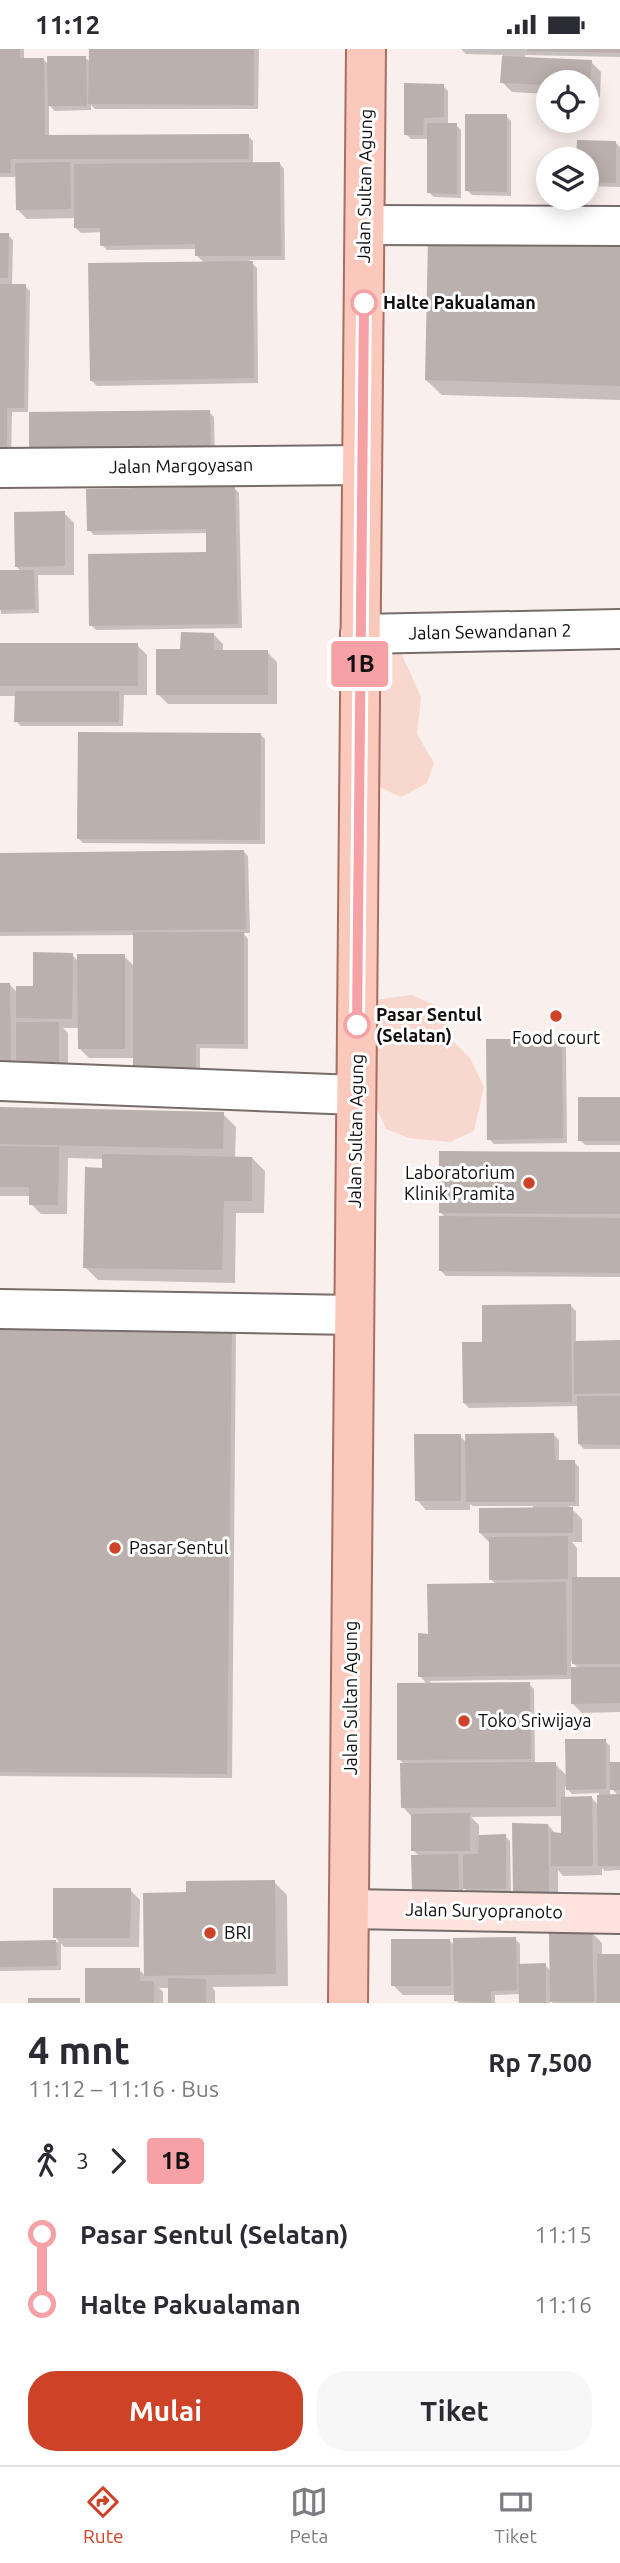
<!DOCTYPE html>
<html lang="id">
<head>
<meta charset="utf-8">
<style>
  :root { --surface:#fff; --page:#f7f7f7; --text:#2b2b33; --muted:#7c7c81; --line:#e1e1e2; --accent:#ce4328 }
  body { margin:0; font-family:Ubuntu,sans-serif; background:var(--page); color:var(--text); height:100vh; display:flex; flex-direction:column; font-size:26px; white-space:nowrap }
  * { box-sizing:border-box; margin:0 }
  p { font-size:23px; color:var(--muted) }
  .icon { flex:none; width:38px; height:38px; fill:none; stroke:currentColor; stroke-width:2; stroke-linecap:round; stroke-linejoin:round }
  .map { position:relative; height:1954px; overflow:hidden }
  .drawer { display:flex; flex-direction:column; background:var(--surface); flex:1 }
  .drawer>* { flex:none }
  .badge { padding:0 14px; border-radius:5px; font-size:24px; line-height:46px }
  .controls { position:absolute; left:536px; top:21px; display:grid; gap:14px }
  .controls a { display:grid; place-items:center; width:63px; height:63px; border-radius:50%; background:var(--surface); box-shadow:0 4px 18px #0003; font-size:35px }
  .map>.badge { position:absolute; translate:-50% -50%; box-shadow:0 0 0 4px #fff }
  .legs { display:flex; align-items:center; gap:10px; height:77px; padding:0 28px; font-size:23px }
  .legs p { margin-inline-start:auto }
  .head { display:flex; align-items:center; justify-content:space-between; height:119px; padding:0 28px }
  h1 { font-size:38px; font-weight:700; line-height:52px }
  .cta { display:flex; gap:14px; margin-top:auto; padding:14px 28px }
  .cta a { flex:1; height:80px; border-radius:28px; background:var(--accent); color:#fff; font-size:28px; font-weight:700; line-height:80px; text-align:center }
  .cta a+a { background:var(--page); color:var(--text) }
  ul { padding:0 28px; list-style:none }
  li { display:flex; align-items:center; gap:24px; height:70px; font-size:26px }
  li i { display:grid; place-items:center; width:10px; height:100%; margin:0 9px; background:currentColor }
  li i::after { content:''; width:18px; height:18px; margin:-9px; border:5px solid; border-radius:50%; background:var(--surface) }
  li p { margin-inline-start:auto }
  li:first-child i { background:linear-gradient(#0000 50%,currentColor 0) }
  li:last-child i { background:linear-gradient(currentColor 50%,#0000 0) }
  .status { display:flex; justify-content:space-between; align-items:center; height:49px; padding:0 35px; background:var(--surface); direction:ltr }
  .status svg { height:19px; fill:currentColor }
  .tabs { display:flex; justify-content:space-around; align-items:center; height:98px; border-top:2px solid var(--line); background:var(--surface); font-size:19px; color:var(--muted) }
  .tabs a { display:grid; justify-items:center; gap:4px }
  .tabs .selected { color:var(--accent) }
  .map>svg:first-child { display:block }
  .green { fill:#f8d7cf }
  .shadow { fill:#0003; fill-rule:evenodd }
  .building { fill:#bab0ae }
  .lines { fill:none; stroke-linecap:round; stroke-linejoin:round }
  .street-casing { stroke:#766d6b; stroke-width:42 }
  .secondary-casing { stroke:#766d6b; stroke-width:42 }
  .primary-casing { stroke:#a76e62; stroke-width:42 }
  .street { stroke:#fff; stroke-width:38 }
  .secondary { stroke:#fde3de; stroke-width:38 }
  .primary { stroke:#fbc8bc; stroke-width:38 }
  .line-1-casing { stroke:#fff; stroke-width:16 }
  .line-1 { stroke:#f5a1a5; stroke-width:10 }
  .stop-1-dot { fill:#fff; stroke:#f5a1a5; stroke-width:3.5 }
  .poi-dot { fill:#ce4328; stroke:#fff; stroke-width:2.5 }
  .labels { text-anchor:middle; stroke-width:6; stroke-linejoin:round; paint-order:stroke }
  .street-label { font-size:18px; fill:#100d0c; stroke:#fff }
  .stop-label { font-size:18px; font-weight:bold; fill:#100d0c; stroke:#fff; text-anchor:start }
  .poi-label { font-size:18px; fill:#100d0c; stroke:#fff; text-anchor:start }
</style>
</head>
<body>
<div class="status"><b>11:12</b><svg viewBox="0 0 49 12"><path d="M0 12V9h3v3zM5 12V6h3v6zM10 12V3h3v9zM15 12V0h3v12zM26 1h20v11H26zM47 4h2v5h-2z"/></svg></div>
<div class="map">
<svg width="620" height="1954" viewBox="0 0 620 1954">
  <rect width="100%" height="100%" fill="#f9efed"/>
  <g class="green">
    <polygon points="369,599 401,604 421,648 417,685 434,714 427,734 401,748 377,737"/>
    <polygon points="411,946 433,955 447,967 453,992 470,1009 484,1038 474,1082 450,1093 409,1089 386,1080 371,1047 375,951"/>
  </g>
  <g class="shadow">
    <polygon points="0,0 24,0 24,10 44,11 49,16 85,8 90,13 90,0 259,0 258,60 95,60 91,56 91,61 55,62 49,56 49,88 248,87 253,92 253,115 280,115 284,120 285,211 249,211 257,219 258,334 97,337 92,332 205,214 197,207 197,200 107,201 102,196 102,183 81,184 76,179 76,169 27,170 17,160 17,128 0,128"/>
    <polygon points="461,0 620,0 620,8 525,6 525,10 591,13 601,23 600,48 586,47 586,33 548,33 548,45 512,43 502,33 503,6 466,5"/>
    <polygon points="443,37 448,42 448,76 456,76 461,81 461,149 434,148 429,143 429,90 411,90 406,85"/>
    <polygon points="506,67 511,72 511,147 472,146 467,141"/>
    <polygon points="579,93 616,94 620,98 620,138 586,137 586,110 578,110"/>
    <polygon points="0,186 8,186 13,191 12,237 25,237 30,242 28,363 12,363 11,411 0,411"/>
    <polygon points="620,196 620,351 442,346 426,331"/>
    <polygon points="209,363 214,368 215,411 31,365"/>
    <polygon points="234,439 239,444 242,579 96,581 91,576 208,505 207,484 94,486 89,481"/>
    <polygon points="64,464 74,474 74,526 38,526 39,564 1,565 0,523 22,523 16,517"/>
    <polygon points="213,585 223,595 223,603 267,603 277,613 277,655 168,655 158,645"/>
    <polygon points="0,596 137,596 147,606 147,646 124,646 123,677 21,677 16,672 16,647 0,647"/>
    <polygon points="260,685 265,690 265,795 83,794 78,789"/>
    <polygon points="243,802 248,807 250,884 243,884 248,890 248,1000 200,999 200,1027 135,1009 89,1009 79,999 79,979 63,979 68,984 68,1037 0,1034 0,936 10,936 18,944 34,939 72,906 78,912 124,907 135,918 135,886 0,887 0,806"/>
    <polygon points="561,992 566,997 567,1094 494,1095 489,1090"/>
    <polygon points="620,1050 620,1096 585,1096 580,1091"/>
    <polygon points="0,1060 223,1065 236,1078 235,1109 252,1109 265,1122 264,1164 236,1164 235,1234 98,1231 85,1218 104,1110 68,1109 67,1165 41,1165 31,1155 31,1147 0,1147"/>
    <polygon points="620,1105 620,1228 446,1227 441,1222 446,1169 440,1163"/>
    <polygon points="571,1257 576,1262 576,1293 620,1293 620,1400 584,1400 579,1395 579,1357 469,1359 464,1354 483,1294"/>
    <polygon points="0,1275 236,1283 232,1729 0,1727"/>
    <path d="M554 1386 559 1391V1413H574L579 1418V1457H569L582 1470V1493H572L577 1499V1530L620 1529V1663L582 1664 572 1654V1630L430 1632V1636L529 1635 534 1640 535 1715H555L567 1727 605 1692 610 1697V1715H620V1821L605 1822 602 1819V1826L563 1827 558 1821V1852L524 1853 515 1843 548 1776 556 1785H562V1767L471 1768 479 1776V1788L505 1787 510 1792 511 1844H469L463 1838V1844H418L413 1839 419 1807 413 1801V1769L403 1758 405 1716 399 1710 428 1636 420 1627 430 1587 497 1536 491 1530V1495L480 1484 533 1461V1457H473L470 1455V1461H426L417 1451 460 1387 467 1394ZM571 1612 579 1620H571ZM565 1737 572 1745 599 1744V1757L592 1749H565ZM610 1738 619 1747H610Z"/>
    <polygon points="274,1833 287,1846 288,1937 212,1938 215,1942 215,1954 170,1954 170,1939 159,1939 163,1943 163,1954 87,1954 139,1921 146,1927 145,1846 188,1845"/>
    <polygon points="130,1841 140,1851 139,1898 64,1898 61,1894 61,1921 0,1922 0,1894 59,1893 55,1888"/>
    <polygon points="592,1884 602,1894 602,1907 620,1907 620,1954 553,1954 550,1951 550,1954 521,1954 521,1945 495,1946 495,1954 459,1954 456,1951 456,1946 403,1946 393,1936 450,1892 455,1897 515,1890 520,1895 520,1916 545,1916 551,1922"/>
  </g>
  <g class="building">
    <polygon points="0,0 20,0 20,9 44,9 45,86 249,85 249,110 11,110 11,124 0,124"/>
    <polygon points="89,0 254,0 254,56 88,55"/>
    <polygon points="527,0 620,0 620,4 527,2"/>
    <polygon points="47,7 86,7 87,57 48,57"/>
    <polygon points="502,7 592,11 590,39 586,38 586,33 548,33 548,36 500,34"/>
    <polygon points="404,34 444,35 444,68 424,69 423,86 404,86"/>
    <polygon points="465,65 507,65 507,143 465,142"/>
    <polygon points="427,74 457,74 457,145 427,144"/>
    <polygon points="577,91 616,92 616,134 586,133 586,110 576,110"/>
    <polygon points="70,113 71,160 16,161 15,114"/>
    <polygon points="280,113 281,207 195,207 195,195 100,197 100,179 74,179 74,115"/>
    <polygon points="0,184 9,184 8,229 0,229"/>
    <polygon points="428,190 620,194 620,337 425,331"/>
    <polygon points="253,212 254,329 90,332 88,214"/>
    <polygon points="0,235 26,235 24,359 7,359 7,407 0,407"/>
    <polygon points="210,361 211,407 29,409 29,363"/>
    <polygon points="235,437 238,575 89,577 88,505 206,503 206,480 87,482 86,440"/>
    <polygon points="65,462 65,517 15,518 14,463"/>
    <polygon points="0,521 34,521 35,560 0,561"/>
    <polygon points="181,583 214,584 214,601 268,601 268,646 156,646 156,600 180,600"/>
    <rect x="0" y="594" width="138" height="43"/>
    <polygon points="15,642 119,642 119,673 14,673"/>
    <polygon points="78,683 261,684 260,791 77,790"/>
    <polygon points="244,801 246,880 0,883 0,804"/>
    <polygon points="133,883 244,883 244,995 196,995 196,1023 133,1022"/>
    <polygon points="33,903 73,904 72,970 16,969 16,937 33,937"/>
    <polygon points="77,905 125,905 125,1000 78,1000"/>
    <polygon points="0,934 10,934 11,1025 0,1025"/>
    <rect x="16" y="973" width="43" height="55"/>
    <polygon points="486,990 562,990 563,1089 487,1091"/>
    <rect x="578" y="1048" width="42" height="44"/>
    <polygon points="0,1058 224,1063 223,1100 0,1095"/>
    <polygon points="0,1097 59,1098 58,1156 29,1156 29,1138 0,1138"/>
    <polygon points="439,1102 620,1103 620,1165 439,1164"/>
    <polygon points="102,1105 252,1108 252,1152 224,1152 222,1221 83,1219 85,1118 102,1119"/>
    <polygon points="439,1167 620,1169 620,1224 439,1222"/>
    <polygon points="571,1255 572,1353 463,1354 462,1293 482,1293 482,1256"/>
    <polygon points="0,1274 232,1276 227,1725 0,1723"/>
    <polygon points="620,1291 620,1344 574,1345 574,1292"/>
    <polygon points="577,1347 620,1347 620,1396 578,1395"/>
    <polygon points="554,1384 555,1411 575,1411 575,1453 466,1453 465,1385"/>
    <polygon points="414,1385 461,1385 461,1452 415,1452"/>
    <polygon points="573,1458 573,1484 479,1484 479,1459"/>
    <polygon points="568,1487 568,1530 489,1531 489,1488"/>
    <rect x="572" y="1528" width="48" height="87"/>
    <polygon points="566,1533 567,1626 418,1628 418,1584 428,1585 427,1535"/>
    <polygon points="571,1618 620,1618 620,1654 571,1655"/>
    <polygon points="530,1633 531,1710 397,1711 397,1634"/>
    <polygon points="565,1690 606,1690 606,1740 566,1741"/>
    <polygon points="556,1713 556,1758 401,1759 400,1714"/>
    <rect x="610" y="1713" width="10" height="28"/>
    <polygon points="620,1745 620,1817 598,1817 597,1746"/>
    <polygon points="592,1747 593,1817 551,1817 551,1783 561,1784 561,1748"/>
    <polygon points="470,1764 470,1802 411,1802 411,1765"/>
    <polygon points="512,1774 548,1775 549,1843 513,1844"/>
    <polygon points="506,1785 506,1840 463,1840 463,1805 478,1805 479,1786"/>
    <polygon points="458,1805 459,1840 412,1840 411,1806"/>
    <polygon points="275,1831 276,1925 144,1927 143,1844 186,1843 186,1832"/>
    <polygon points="53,1839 131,1839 130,1889 53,1889"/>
    <polygon points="549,1883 592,1883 594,1953 550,1953"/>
    <polygon points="516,1888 517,1941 491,1942 491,1954 454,1952 453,1889"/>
    <polygon points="391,1890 450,1890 451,1937 391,1937"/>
    <polygon points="56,1891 57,1917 0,1918 0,1892"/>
    <rect x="597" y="1905" width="23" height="49"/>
    <polygon points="546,1914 546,1954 519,1954 518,1915"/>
    <polygon points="85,1919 140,1919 140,1932 154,1932 154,1954 85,1954"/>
    <polygon points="168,1929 206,1930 206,1954 168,1954"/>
    <rect x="28" y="1949" width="52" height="5"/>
  </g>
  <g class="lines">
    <g class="street-casing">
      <g id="street">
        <polyline points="365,176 620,177"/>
        <polyline points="0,419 362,416"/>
        <polyline points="360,585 620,580"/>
        <polyline points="0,1032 356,1046"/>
        <polyline points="0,1260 354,1266"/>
      </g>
    </g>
    <g class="secondary-casing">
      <polyline id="secondary" points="349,1860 620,1865"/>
    </g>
    <g class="primary-casing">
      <polyline id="primary" points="348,1954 366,0"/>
    </g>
    <use href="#street" class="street"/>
    <use href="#secondary" class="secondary"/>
    <use href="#primary" class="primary"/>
  </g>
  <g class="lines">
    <g class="line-1-casing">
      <polyline id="line-1" points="357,976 364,254"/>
    </g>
    <use href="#line-1" class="line-1"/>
  </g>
  <g class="stop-1-dot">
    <circle cx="364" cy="254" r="12"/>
    <circle cx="357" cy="976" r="12"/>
  </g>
  <g class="poi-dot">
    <circle cx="556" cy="967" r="7"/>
    <circle cx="529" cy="1134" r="7"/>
    <circle cx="115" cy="1499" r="7"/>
    <circle cx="464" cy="1672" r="7"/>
    <circle cx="210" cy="1884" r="7"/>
  </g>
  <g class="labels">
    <g class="street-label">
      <text transform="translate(365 137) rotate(-89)" y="6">Jalan Sultan Agung</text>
      <text transform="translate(181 417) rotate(-1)" y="6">Jalan Margoyasan</text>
      <text transform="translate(490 583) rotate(-1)" y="6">Jalan Sewandanan 2</text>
      <text transform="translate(356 1082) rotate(-89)" y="6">Jalan Sultan Agung</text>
      <text transform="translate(351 1649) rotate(-90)" y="6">Jalan Sultan Agung</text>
      <text transform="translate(484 1862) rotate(1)" y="6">Jalan Suryopranoto</text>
    </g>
    <g class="stop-label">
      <text x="383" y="260">Halte Pakualaman</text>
      <text x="376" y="972">Pasar Sentul<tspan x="376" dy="21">(Selatan)</tspan></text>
    </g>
    <g class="poi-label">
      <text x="556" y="995" text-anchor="middle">Food court</text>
      <text x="515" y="1130" text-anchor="end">Laboratorium<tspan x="515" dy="21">Klinik Pramita</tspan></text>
      <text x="129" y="1505">Pasar Sentul</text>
      <text x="478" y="1678">Toko Sriwijaya</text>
      <text x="224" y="1890">BRI</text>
    </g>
  </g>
</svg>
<div class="controls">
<a><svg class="icon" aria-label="locate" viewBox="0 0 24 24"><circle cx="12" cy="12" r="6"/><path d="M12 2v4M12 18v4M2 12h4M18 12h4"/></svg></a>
<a><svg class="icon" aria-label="layers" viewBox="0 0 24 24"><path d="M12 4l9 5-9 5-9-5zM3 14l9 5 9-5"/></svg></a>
</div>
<b class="badge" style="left:360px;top:615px;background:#f5a1a5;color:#111">1B</b>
</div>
<section class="drawer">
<div class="head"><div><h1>4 mnt</h1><p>11:12 – 11:16 · Bus</p></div><b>Rp 7,500</b></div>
<div class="legs"><svg class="icon" aria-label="walk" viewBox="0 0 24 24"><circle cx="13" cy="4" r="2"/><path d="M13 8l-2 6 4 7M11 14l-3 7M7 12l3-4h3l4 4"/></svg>3<svg class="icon" aria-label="forward" viewBox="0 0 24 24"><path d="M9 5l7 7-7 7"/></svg><b class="badge" style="background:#f5a1a5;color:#111">1B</b></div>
<ul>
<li><i style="color:#f5a1a5"></i><b>Pasar Sentul (Selatan)</b><p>11:15</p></li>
<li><i style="color:#f5a1a5"></i><b>Halte Pakualaman</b><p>11:16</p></li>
</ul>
<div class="cta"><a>Mulai</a><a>Tiket</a></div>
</section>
<nav class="tabs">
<a class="selected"><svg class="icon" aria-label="directions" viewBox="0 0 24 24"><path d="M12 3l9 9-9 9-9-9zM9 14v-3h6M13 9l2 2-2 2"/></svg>Rute</a>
<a><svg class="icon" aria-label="map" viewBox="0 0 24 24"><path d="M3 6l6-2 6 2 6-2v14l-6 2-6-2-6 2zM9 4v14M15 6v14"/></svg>Peta</a>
<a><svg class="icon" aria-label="tickets" viewBox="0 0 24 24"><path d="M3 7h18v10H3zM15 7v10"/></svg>Tiket</a>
</nav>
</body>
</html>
